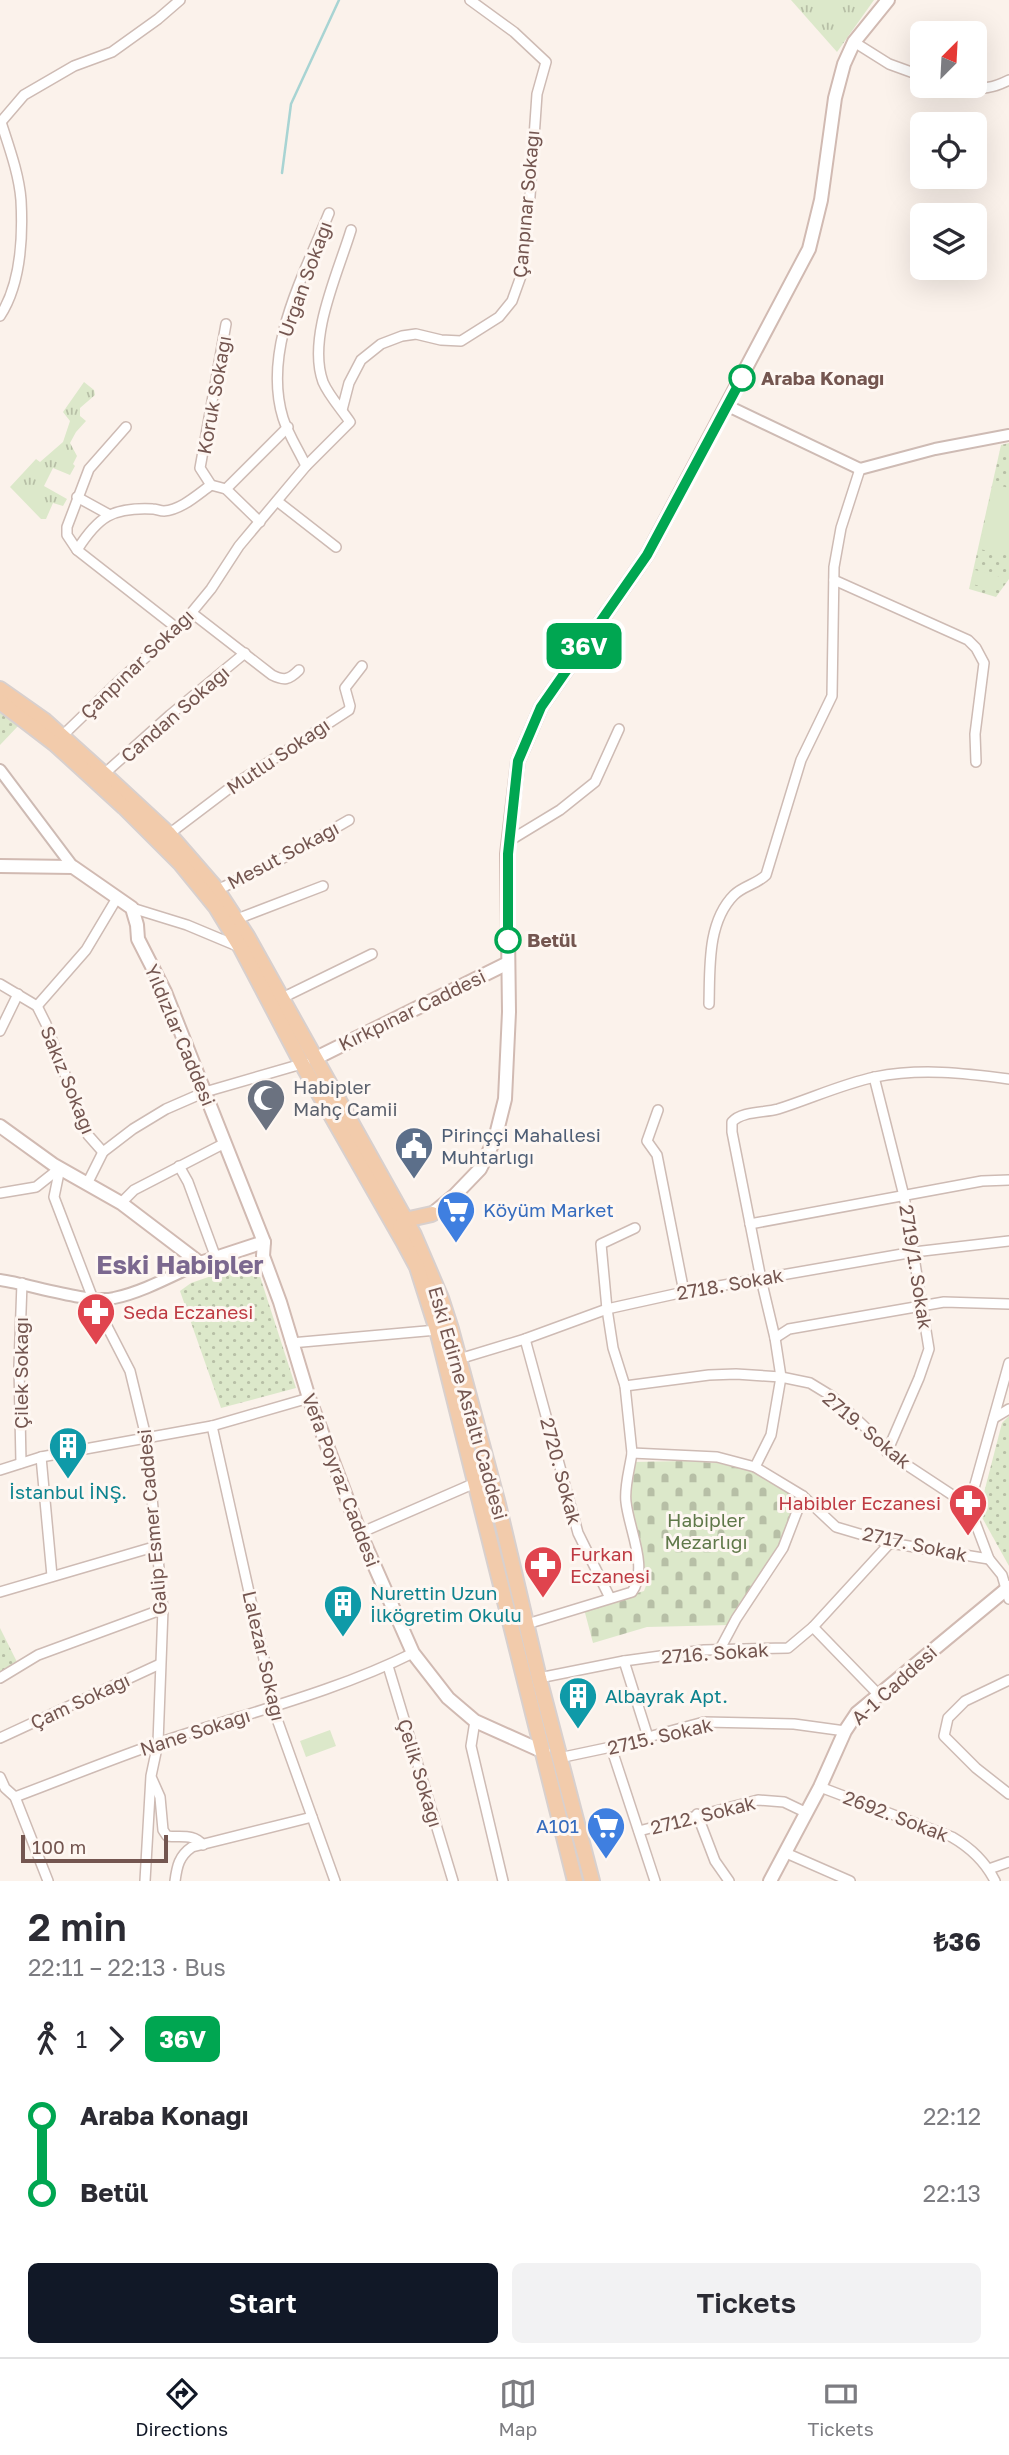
<!DOCTYPE html>
<html lang="en">
<head>
<meta charset="utf-8">
<style>
  :root { --surface:#fff; --page:#f2f2f3; --text:#2b2b33; --muted:#7c7c81; --line:#e1e1e2; --accent:#111827 }
  body { margin:0; font-family:"Golos Text",sans-serif; background:var(--page); color:var(--text); height:100vh; display:flex; flex-direction:column; font-size:26px; white-space:nowrap }
  * { box-sizing:border-box; margin:0 }
  p { font-size:23px; color:var(--muted) }
  .icon { flex:none; width:38px; height:38px; fill:none; stroke:currentColor; stroke-width:2; stroke-linecap:round; stroke-linejoin:round }
  .map { position:relative; height:1881px; overflow:hidden }
  .side { display:flex; flex-direction:column; background:var(--surface); flex:1 }
  .side>* { flex:none }
  .badge { padding:0 14px; border-radius:10px; font-size:24px; line-height:46px }
  .needle { width:46px; rotate:24deg }
  .buttons { position:absolute; left:910px; top:21px; display:grid; gap:14px }
  .buttons a { display:grid; place-items:center; width:77px; height:77px; border-radius:10px; background:var(--surface); box-shadow:0 7px 28px #0002; font-size:35px }
  .scale { position:absolute; left:21px; bottom:18px; width:147px; box-sizing:border-box; padding-left:7px; border:4px solid #745650; border-top:0; font-size:19px; line-height:24px; white-space:nowrap; color:#745650; -webkit-text-stroke:5px #fef7f2; paint-order:stroke }
  .map>.badge { position:absolute; translate:-50% -50%; box-shadow:0 0 0 4px #fff }
  .legs { display:flex; align-items:center; gap:10px; height:77px; padding:0 28px; font-size:23px }
  .legs p { margin-inline-start:auto }
  .summary { display:flex; align-items:center; justify-content:space-between; height:119px; padding:0 28px }
  h1 { font-size:38px; font-weight:600; line-height:52px }
  .primary-button { display:flex; gap:14px; margin-top:auto; padding:14px 28px }
  .primary-button a { flex:1; height:80px; border-radius:10px; background:var(--accent); color:#fff; font-size:28px; font-weight:600; line-height:80px; text-align:center }
  .primary-button a+a { background:var(--page); color:var(--text) }
  ul { padding:0 28px; list-style:none }
  li { display:flex; align-items:center; gap:24px; height:77px; font-size:26px }
  li i { display:grid; place-items:center; width:10px; height:100%; margin:0 9px; background:currentColor }
  li i::after { content:''; width:18px; height:18px; margin:-9px; border:5px solid; border-radius:50%; background:var(--surface) }
  li p { margin-inline-start:auto }
  li:first-child i { background:linear-gradient(#0000 50%,currentColor 0) }
  li:last-child i { background:linear-gradient(currentColor 50%,#0000 0) }
  .dock { display:flex; justify-content:space-around; align-items:center; height:98px; border-top:2px solid var(--line); background:var(--surface); font-size:19px; color:var(--muted) }
  .dock a { display:grid; justify-items:center; gap:4px }
  .dock .active { color:var(--accent) }
  .map>svg:first-child { display:block }
  .grass { fill:url(#grass-tufts) }
  .cemetery { fill:url(#cemetery-stones) }
  .park { fill:url(#park-dots) }
  .pitch { fill:#dce8ca }
  .lines { fill:none; stroke-linecap:round; stroke-linejoin:round }
  .stream { stroke:#a8d4d3; stroke-width:2.5 }
  .minor-casing { stroke:#cebbb4; stroke-width:12 }
  .tertiary-casing { stroke:#cebbb4; stroke-width:14 }
  .secondary-casing { stroke:#d1bab2; stroke-width:16 }
  .primary-casing { stroke:#d8d0ce; stroke-width:18 }
  .minor { stroke:#fff; stroke-width:9 }
  .tertiary { stroke:#fff; stroke-width:10 }
  .secondary { stroke:#fff; stroke-width:12 }
  .primary { stroke:#f2cbab; stroke-width:14 }
  .line-1-casing { stroke:#fff; stroke-width:16 }
  .line-1 { stroke:#00a651; stroke-width:10 }
  .stop-1-dot { fill:#fff; stroke:#00a651; stroke-width:3.5 }
  .labels { text-anchor:middle; stroke-width:6; stroke-linejoin:round; paint-order:stroke }
  .street-label { font-size:19px; fill:#745650; stroke:#fef7f2 }
  .stop-label { font-size:19px; font-weight:bold; fill:#745650; stroke:#fef7f2; text-anchor:start }
  .worship-label { font-size:19px; fill:#5b616d; stroke:#fef7f2; text-anchor:start }
  .service-label { font-size:19px; fill:#4e5e75; stroke:#fef7f2; text-anchor:start }
  .shop-label { font-size:19px; fill:#366cbe; stroke:#fef7f2; text-anchor:start }
  .health-label { font-size:19px; fill:#be3a42; stroke:#fef7f2; text-anchor:start }
  .culture-label { font-size:19px; fill:#0d838f; stroke:#fef7f2; text-anchor:start }
  .park-label { font-size:19px; fill:#5f7849; stroke:#fef7f2 }
  .district-label { font-size:26px; font-weight:bold; fill:#7b688f; stroke:#fef7f2 }
</style>
</head>
<body>
<div class="map">
<svg width="1009" height="1881" viewBox="0 0 1009 1881">
  <defs>
    <pattern id="grass-tufts" width="24" height="20" patternUnits="userSpaceOnUse" patternTransform="scale(1.75)"><rect width="24" height="20" fill="#dce8ca"/><path d="M3 7l-1-3M5 7V3M7 7l1-3M15 17l-1-3M17 17v-4M19 17l1-3" fill="none" stroke="#b7bfa6"/></pattern>
    <pattern id="cemetery-stones" width="16" height="16" patternUnits="userSpaceOnUse" patternTransform="scale(1.75)"><rect width="16" height="16" fill="#dce8ca"/><path d="M2 7V4a2 2 0 0 1 4 0v3zM10 15v-3a2 2 0 0 1 4 0v3z" fill="#b7bfa6"/></pattern>
    <pattern id="park-dots" width="8" height="8" patternUnits="userSpaceOnUse" patternTransform="scale(1.75)"><rect width="8" height="8" fill="#dce8ca"/><path d="M2 2h.1M6 6h.1" fill="none" stroke="#b7bfa6" stroke-width="1.8" stroke-linecap="round"/></pattern>
  </defs>
  <rect width="100%" height="100%" fill="#fbf2eb"/>
  <g class="grass">
    <polygon points="791,0 874,0 837,52"/>
    <polygon points="84,382 94,390 95,395 80,408 80,416 86,421 76,432 70,443 77,456 73,464 75,466 70,475 53,468 44,486 67,499 63,506 53,503 46,519 41,519 10,487 36,459 40,462 63,442 70,421 63,412"/>
  </g>
  <polygon class="cemetery" points="686,1461 717,1463 754,1471 794,1495 785,1538 730,1625 647,1627 593,1643 584,1609 644,1591 647,1583 628,1501 632,1462"/>
  <g class="park">
    <polygon points="1009,443 1009,579 996,597 969,589 1001,445"/>
    <polygon points="0,710 19,725 0,745"/>
    <polygon points="255,1261 296,1388 221,1408 180,1291 191,1283"/>
    <polygon points="1009,1416 1009,1566 979,1512 1002,1423"/>
    <polygon points="0,1628 17,1662 0,1672"/>
  </g>
  <g class="pitch">
    <polygon points="993,484 1009,488 1009,555 979,549"/>
    <polygon points="975,570 1001,577 998,590 972,584"/>
    <polygon points="330,1730 336,1746 306,1757 300,1741"/>
  </g>
  <g class="lines">
    <polyline class="stream" points="282,173 291,104 339,0"/>
    <g class="minor-casing">
      <g id="minor">
        <polyline points="854,42 889,64 922,76"/>
        <path d="M965 86C982 90 993 88 1009 80"/>
        <polyline points="0,123 24,95 74,66 112,52 158,19 180,0"/>
        <path d="M0 316C21 284 23 237 21 200 19 174 9 147 1 122"/>
        <polyline points="226,324 200,468 211,485 226,489 260,522"/>
        <polyline points="342,410 349,383 361,360 381,344 402,336 416,334 441,340 461,341 499,317 512,301 521,276 530,196 537,94 546,62 514,32 470,0"/>
        <polyline points="126,427 89,469 67,527 67,535 77,550 178,629"/>
        <path d="M306 466C299 451 288 434 283 418 262 349 304 275 329 213"/>
        <polyline points="226,489 288,427"/>
        <polyline points="77,497 108,514"/>
        <polyline points="277,501 336,547"/>
        <path d="M77 550C98 517 112 507 153 509 156 509 160 511 164 511 181 510 197 495 211 485"/>
        <polyline points="834,580 968,640 976,648 984,663 975,734 976,762"/>
        <path d="M192 613 272 675C284 681 289 680 299 670"/>
        <path d="M58 740 122 678 178 629 211 589 239 546 306 466 350 422C342 410 329 396 323 382 307 338 338 273 351 230"/>
        <polyline points="104,774 170,715 245,653"/>
        <polyline points="169,834 235,784 349,710 350,706 345,688 362,666"/>
        <polyline points="509,841 560,810 595,782 619,729"/>
        <polyline points="217,890 276,862 349,820"/>
        <polyline points="132,908 187,925 242,948"/>
        <polyline points="237,919 323,886"/>
        <polyline points="0,984 37,1006 46,1024 88,1135 103,1152"/>
        <polyline points="282,998 372,954"/>
        <path d="M709 1004C710 968 707 922 734 895 743 886 757 884 766 875L801 760 832 696 834 567 841 528 860 469"/>
        <polyline points="37,1006 86,950 117,898"/>
        <polyline points="0,1031 18,994"/>
        <polyline points="874,1077 904,1196 929,1349 919,1378 887,1452"/>
        <polyline points="658,1110 647,1141 657,1155 684,1292"/>
        <polyline points="179,1166 188,1182 216,1258"/>
        <polyline points="60,1168 54,1197 93,1299 130,1371 146,1437 163,1609 158,1743 151,1776 145,1881"/>
        <polyline points="87,1184 103,1152 133,1129 166,1109 205,1092 305,1063"/>
        <polyline points="0,1193 36,1187 60,1168"/>
        <polyline points="121,1203 134,1190 225,1143"/>
        <polyline points="750,1224 982,1181 1009,1180"/>
        <polyline points="635,1228 601,1244 607,1309 613,1348 625,1386 632,1453 717,1457 755,1467 803,1496 836,1527 890,1543 989,1559"/>
        <polyline points="775,1338 789,1329 944,1302 1009,1304"/>
        <polyline points="525,1339 578,1533 610,1598"/>
        <polyline points="291,1343 437,1330"/>
        <polyline points="459,1359 525,1339 607,1309 684,1292 914,1252 1009,1241"/>
        <polyline points="625,1386 709,1375 736,1374 781,1377 810,1383 833,1397 866,1428 887,1452 969,1506 989,1559 1002,1575 1009,1599"/>
        <polyline points="994,1418 1009,1409"/>
        <polyline points="212,1426 278,1722 335,1881"/>
        <polyline points="41,1457 52,1576"/>
        <polyline points="21,1463 19,1366 22,1283"/>
        <path d="M755 1467 771 1435 781 1377 775 1338 761 1279 732 1132V1122C742 1111 764 1113 778 1109 810 1099 842 1084 875 1077 920 1068 964 1073 1009 1079"/>
        <polyline points="0,1470 41,1457 212,1426 309,1398"/>
        <polyline points="969,1506 1009,1363"/>
        <polyline points="360,1533 475,1483"/>
        <polyline points="0,1592 157,1546"/>
        <path d="M527 1624 632 1592C649 1568 629 1530 626 1502 624 1487 630 1468 632 1453"/>
        <polyline points="813,1627 878,1694"/>
        <polyline points="720,1649 736,1619 783,1548 803,1496"/>
        <polyline points="624,1661 648,1737"/>
        <polyline points="388,1666 453,1881"/>
        <polyline points="0,1678 38,1655 163,1609"/>
        <polyline points="539,1678 624,1661 704,1650 788,1648 813,1627 890,1543"/>
        <polyline points="1009,1680 965,1701 948,1718 944,1736 976,1768 1009,1794"/>
        <polyline points="475,1721 471,1746 503,1881"/>
        <polyline points="0,1738 160,1664"/>
        <polyline points="611,1747 655,1881"/>
        <polyline points="559,1758 611,1747 704,1722 794,1724 845,1731"/>
        <polyline points="0,1777 5,1788 15,1797 48,1881"/>
        <path d="M152 1779 160 1797 163 1830 167 1836C181 1838 193 1833 203 1845"/>
        <path d="M820 1787 952 1837C971 1848 985 1861 995 1881"/>
        <path d="M15 1797C63 1779 112 1759 161 1742 244 1714 335 1692 413 1653"/>
        <polyline points="697,1814 715,1861 729,1881"/>
        <polyline points="639,1831 758,1800 784,1802 807,1813"/>
        <polyline points="786,1853 850,1881"/>
        <polyline points="989,1869 1009,1862"/>
        <path d="M175 1881C177 1866 179 1856 192 1847L312 1817"/>
      </g>
    </g>
    <g class="tertiary-casing">
      <g id="tertiary">
        <polyline points="728,406 860,469 935,449 1009,435"/>
        <polyline points="0,770 73,867"/>
        <path d="M0 1280C29 1284 89 1304 114 1298 143 1292 173 1275 200 1263"/>
      </g>
    </g>
    <g class="secondary-casing">
      <g id="secondary">
        <polyline points="0,866 73,867 132,908 137,925 138,939 165,992 264,1242 263,1256 280,1302 309,1398 360,1533 413,1653 448,1698 475,1721 544,1752"/>
        <polyline points="316,1058 508,963"/>
        <polyline points="0,1126 54,1165 121,1203 200,1263 264,1242"/>
        <polyline points="432,1214 454,1196 480,1169 495,1139 505,1099 509,1012 507,854 518,761 541,707 647,555 809,249 821,200 835,98 844,64 854,42 888,0"/>
        <polyline points="770,1881 820,1787 845,1731 857,1713 1009,1587"/>
      </g>
    </g>
    <g class="primary-casing">
      <g id="primary">
        <polyline points="0,689 44,720 104,774 169,834 215,887 247,936 414,1235 441,1298 451,1329 498,1504 539,1678 592,1881"/>
        <polyline points="0,702 55,744 124,807 181,864 216,907 241,948 302,1064 403,1241 417,1267 437,1330 575,1881"/>
        <polyline points="400,1227 405,1220 432,1214"/>
      </g>
    </g>
    <use href="#minor" class="minor"/>
    <use href="#tertiary" class="tertiary"/>
    <use href="#secondary" class="secondary"/>
    <use href="#primary" class="primary"/>
  </g>
  <g class="lines">
    <g class="line-1-casing">
      <polyline id="line-1" points="508,940 508,854 518,761 541,707 647,555 742,378"/>
    </g>
    <use href="#line-1" class="line-1"/>
  </g>
  <defs>
    <g id="mosque-pin" transform="scale(2.0125)"><path d="M0 17L-7.5 6A9.5 9.5 0 1 1 7.5 6Z" fill="#6b7280" stroke="#fef7f2"/><path d="M3.5-4.9A6 6 0 1 0 3.5 4.9A5 5 0 1 1 3.5-4.9Z" fill="#fff"/></g>
    <g id="civic-pin" transform="scale(2.0125)"><path d="M0 17L-7.5 6A9.5 9.5 0 1 1 7.5 6Z" fill="#5c6f8a" stroke="#fef7f2"/><path d="M-.6-6.5H3V-4.5H.6V-3L4-1V1h2V6H-6V1h2V-1L-.6-3ZM-1.2 2.5V6h2.4V2.5Z" fill="#fff"/></g>
    <g id="supermarket-pin" transform="scale(2.0125)"><path d="M0 17L-7.5 6A9.5 9.5 0 1 1 7.5 6Z" fill="#3f7fe0" stroke="#fef7f2"/><path d="M-6-5.5h2.5l.6 2H6L4.5 2H-2.5L-4.4-4H-6ZM-1.5 3.2a1.3 1.3 0 1 0 .1 0ZM3 3.2a1.3 1.3 0 1 0 .1 0Z" fill="#fff"/></g>
    <g id="pharmacy-pin" transform="scale(2.0125)"><path d="M0 17L-7.5 6A9.5 9.5 0 1 1 7.5 6Z" fill="#e0444e" stroke="#fef7f2"/><path d="M-2-6h4v4h4v4h-4v4h-4v-4h-4v-4h4Z" fill="#fff"/></g>
    <g id="building-pin" transform="scale(2.0125)"><path d="M0 17L-7.5 6A9.5 9.5 0 1 1 7.5 6Z" fill="#0f9aa8" stroke="#fef7f2"/><path d="M-4-6H4V6H1V3H-1V6H-4ZM-2.5-4.3h1.7v1.8h-1.7ZM.8-4.3h1.7v1.8H.8ZM-2.5-1h1.7V.8h-1.7ZM.8-1h1.7V.8H.8Z" fill="#fff"/></g>
  </defs>
  <g fill-rule="evenodd">
    <use href="#mosque-pin" x="266" y="1098"/>
    <use href="#civic-pin" x="414" y="1146"/>
    <use href="#supermarket-pin" x="456" y="1210"/>
    <use href="#pharmacy-pin" x="96" y="1312"/>
    <use href="#building-pin" x="68" y="1446"/>
    <use href="#pharmacy-pin" x="968" y="1503"/>
    <use href="#pharmacy-pin" x="543" y="1565"/>
    <use href="#building-pin" x="343" y="1604"/>
    <use href="#building-pin" x="578" y="1696"/>
    <use href="#supermarket-pin" x="606" y="1826"/>
  </g>
  <g class="stop-1-dot">
    <circle cx="742" cy="378" r="12"/>
    <circle cx="508" cy="940" r="12"/>
  </g>
  <g class="labels">
    <g class="street-label">
      <text transform="translate(526 204) rotate(-85)" y="7">Çanpınar Sokağı</text>
      <text transform="translate(305 279) rotate(-70)" y="7">Urgan Sokağı</text>
      <text transform="translate(214 395) rotate(-80)" y="7">Koruk Sokağı</text>
      <text transform="translate(137 664) rotate(-44)" y="7">Çanpınar Sokağı</text>
      <text transform="translate(175 714) rotate(-41)" y="7">Candan Sokağı</text>
      <text transform="translate(278 756) rotate(-34)" y="7">Mutlu Sokağı</text>
      <text transform="translate(283 855) rotate(-28)" y="7">Mesut Sokağı</text>
      <text transform="translate(412 1010) rotate(-26)" y="7">Kırkpınar Caddesi</text>
      <text transform="translate(180 1035) rotate(67)" y="7">Yıldızlar Caddesi</text>
      <text transform="translate(68 1080) rotate(68)" y="7">Sakız Sokağı</text>
      <text transform="translate(916 1267) rotate(81)" y="7">2719/1. Sokak</text>
      <text transform="translate(730 1284) rotate(-10)" y="7">2718. Sokak</text>
      <text transform="translate(21 1373) rotate(-90)" y="7">Çilek Sokağı</text>
      <text transform="translate(468 1403) rotate(74)" y="7">Eski Edirne Asfaltı Caddesi</text>
      <text transform="translate(867 1430) rotate(40)" y="7">2719. Sokak</text>
      <text transform="translate(561 1471) rotate(75)" y="7">2720. Sokak</text>
      <text transform="translate(341 1480) rotate(69)" y="7">Vefa Poyraz Caddesi</text>
      <text transform="translate(152 1522) rotate(-95)" y="7">Galip Esmer Caddesi</text>
      <text transform="translate(915 1544) rotate(12)" y="7">2717. Sokak</text>
      <text transform="translate(715 1653) rotate(-4)" y="7">2716. Sokak</text>
      <text transform="translate(264 1656) rotate(77)" y="7">Lalezar Sokağı</text>
      <text transform="translate(894 1685) rotate(-42)" y="7">A-1 Caddesi</text>
      <text transform="translate(80 1701) rotate(-25)" y="7">Çam Sokağı</text>
      <text transform="translate(195 1732) rotate(-18)" y="7">Nane Sokağı</text>
      <text transform="translate(660 1736) rotate(-13)" y="7">2715. Sokak</text>
      <text transform="translate(420 1773) rotate(73)" y="7">Çelik Sokağı</text>
      <text transform="translate(703 1815) rotate(-14)" y="7">2712. Sokak</text>
      <text transform="translate(896 1816) rotate(21)" y="7">2692. Sokak</text>
    </g>
    <g class="stop-label">
      <text x="761" y="385">Araba Konağı</text>
      <text x="527" y="947">Betül</text>
    </g>
    <g class="worship-label">
      <text x="293" y="1094">Habipler<tspan x="293" dy="22">Mahç Camii</tspan></text>
    </g>
    <g class="service-label">
      <text x="441" y="1142">Pirinççi Mahallesi<tspan x="441" dy="22">Muhtarlığı</tspan></text>
    </g>
    <g class="shop-label">
      <text x="483" y="1217">Köyüm Market</text>
      <text x="579" y="1833" text-anchor="end">A101</text>
    </g>
    <g class="health-label">
      <text x="123" y="1319">Seda Eczanesi</text>
      <text x="941" y="1510" text-anchor="end">Habibler Eczanesi</text>
      <text x="570" y="1561">Furkan<tspan x="570" dy="22">Eczanesi</tspan></text>
    </g>
    <g class="culture-label">
      <text x="68" y="1499" text-anchor="middle">İstanbul İNŞ.</text>
      <text x="370" y="1600">Nurettin Uzun<tspan x="370" dy="22">İlköğretim Okulu</tspan></text>
      <text x="605" y="1703">Albayrak Apt.</text>
    </g>
    <g class="park-label">
      <text x="706" y="1527">Habipler<tspan x="706" dy="22">Mezarlığı</tspan></text>
    </g>
    <g class="district-label">
      <text x="180" y="1274">Eski Habipler</text>
    </g>
  </g>
</svg>
<div class="buttons">
<a><svg class="needle" viewBox="-14 -14 28 28"><path d="M0-13l5 13h-10z" fill="#e53935"/><path d="M0 13l5-13h-10z" fill="#7c7c81"/></svg></a>
<a><svg class="icon" aria-label="locate" viewBox="0 0 24 24"><circle cx="12" cy="12" r="6"/><path d="M12 2v4M12 18v4M2 12h4M18 12h4"/></svg></a>
<a><svg class="icon" aria-label="layers" viewBox="0 0 24 24"><path d="M12 4l9 5-9 5-9-5zM3 14l9 5 9-5"/></svg></a>
</div>
<div class="scale">100 m</div>
<b class="badge" style="left:584px;top:646px;background:#00a651;color:#fff">36V</b>
</div>
<section class="side">
<div class="summary"><div><h1>2 min</h1><p>22:11 – 22:13 · Bus</p></div><b>₺36</b></div>
<div class="legs"><svg class="icon" aria-label="walk" viewBox="0 0 24 24"><circle cx="13" cy="4" r="2"/><path d="M13 8l-2 6 4 7M11 14l-3 7M7 12l3-4h3l4 4"/></svg>1<svg class="icon" aria-label="forward" viewBox="0 0 24 24"><path d="M9 5l7 7-7 7"/></svg><b class="badge" style="background:#00a651;color:#fff">36V</b></div>
<ul>
<li><i style="color:#00a651"></i><b>Araba Konağı</b><p>22:12</p></li>
<li><i style="color:#00a651"></i><b>Betül</b><p>22:13</p></li>
</ul>
<div class="primary-button"><a>Start</a><a>Tickets</a></div>
</section>
<nav class="dock">
<a class="active"><svg class="icon" aria-label="directions" viewBox="0 0 24 24"><path d="M12 3l9 9-9 9-9-9zM9 14v-3h6M13 9l2 2-2 2"/></svg>Directions</a>
<a><svg class="icon" aria-label="map" viewBox="0 0 24 24"><path d="M3 6l6-2 6 2 6-2v14l-6 2-6-2-6 2zM9 4v14M15 6v14"/></svg>Map</a>
<a><svg class="icon" aria-label="tickets" viewBox="0 0 24 24"><path d="M3 7h18v10H3zM15 7v10"/></svg>Tickets</a>
</nav>
</body>
</html>
